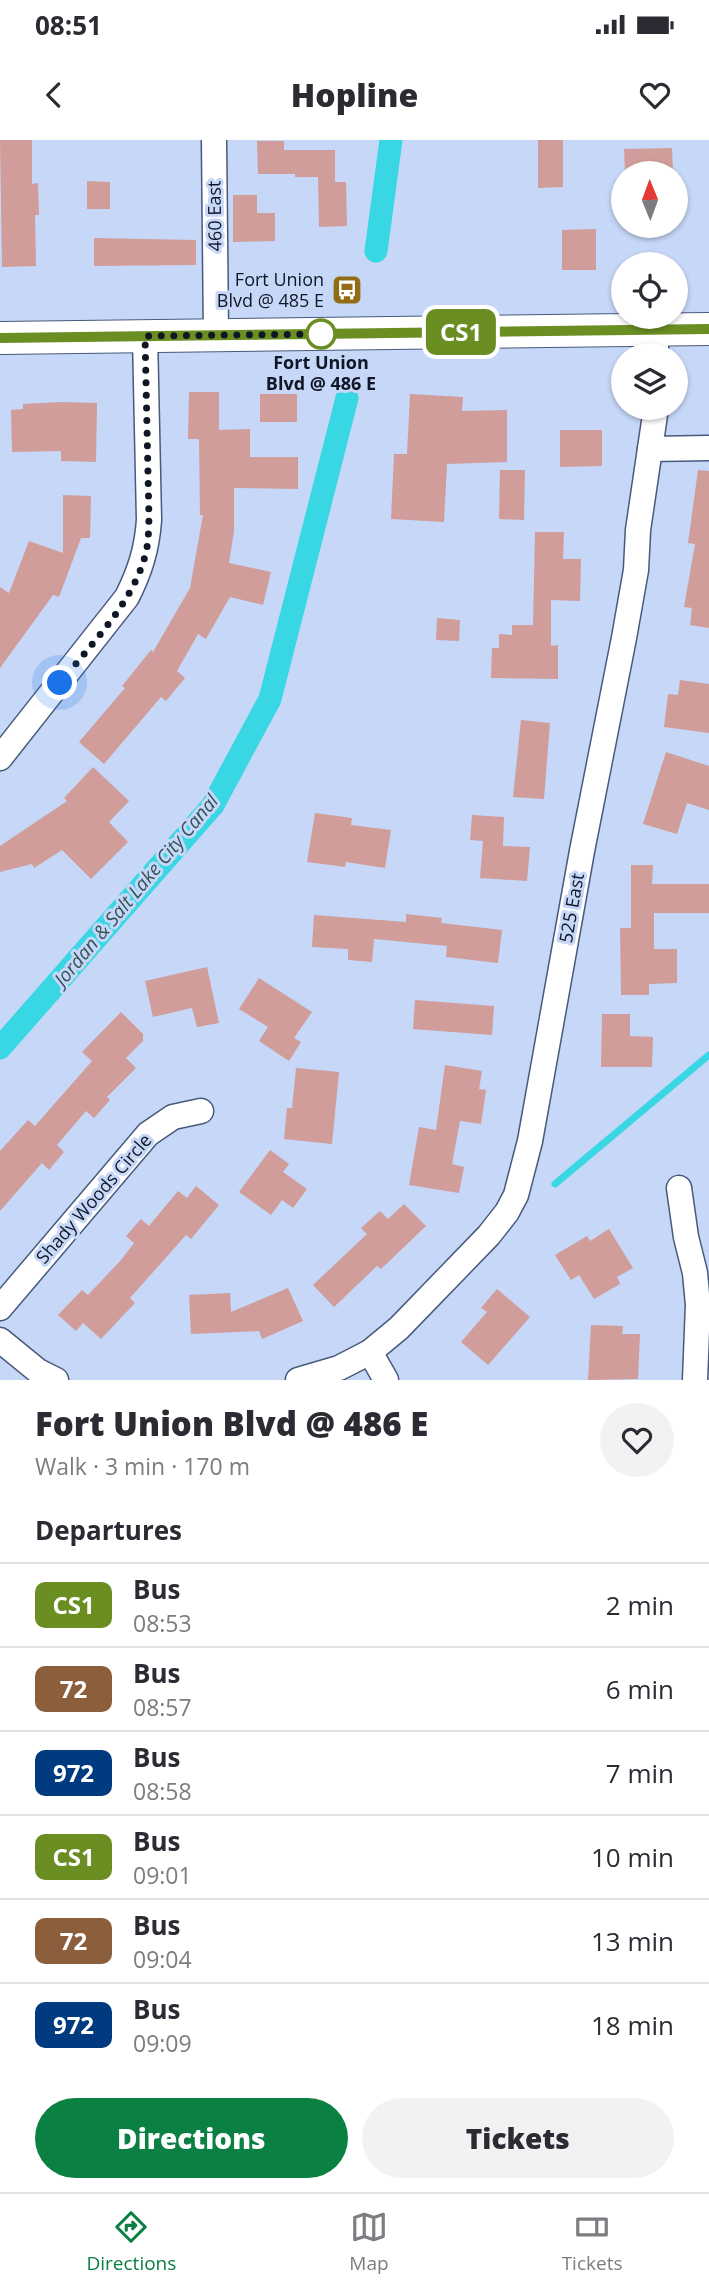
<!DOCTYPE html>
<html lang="en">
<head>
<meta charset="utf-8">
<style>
  :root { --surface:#fff; --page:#f2f2f3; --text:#2b2b33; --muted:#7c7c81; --line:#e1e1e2; --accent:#0b8043 }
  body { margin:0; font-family:"Open Sans",sans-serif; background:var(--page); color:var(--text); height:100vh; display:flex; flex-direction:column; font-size:26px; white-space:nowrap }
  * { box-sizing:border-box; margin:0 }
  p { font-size:23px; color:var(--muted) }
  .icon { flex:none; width:38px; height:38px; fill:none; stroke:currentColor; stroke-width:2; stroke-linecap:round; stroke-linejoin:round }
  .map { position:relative; height:1240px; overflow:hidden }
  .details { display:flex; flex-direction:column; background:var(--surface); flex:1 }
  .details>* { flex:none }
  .badge { padding:0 14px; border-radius:10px; font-size:24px; line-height:46px }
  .needle { width:46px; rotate:359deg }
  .fabs { position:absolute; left:611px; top:21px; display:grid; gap:14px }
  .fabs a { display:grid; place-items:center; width:77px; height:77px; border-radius:50%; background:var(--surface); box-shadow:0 2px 5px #0004; font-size:35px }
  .you { position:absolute; width:35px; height:35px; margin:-18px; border:5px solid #fff; border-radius:50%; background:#1a73e8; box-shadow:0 0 0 10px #1a73e833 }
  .map>.badge { position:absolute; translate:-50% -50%; box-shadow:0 0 0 4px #fff }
  h2 { padding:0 35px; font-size:26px; line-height:63px }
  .round { display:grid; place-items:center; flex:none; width:74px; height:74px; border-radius:37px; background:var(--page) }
  .head { display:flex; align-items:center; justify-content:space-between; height:119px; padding:0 35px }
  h1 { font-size:33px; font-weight:800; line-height:52px }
  .action { display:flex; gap:14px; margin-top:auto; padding:14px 35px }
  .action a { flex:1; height:80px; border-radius:42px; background:var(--accent); color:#fff; font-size:28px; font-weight:800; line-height:80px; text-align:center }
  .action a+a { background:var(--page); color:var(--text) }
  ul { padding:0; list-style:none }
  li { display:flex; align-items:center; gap:21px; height:84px; padding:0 35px; border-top:2px solid var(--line) }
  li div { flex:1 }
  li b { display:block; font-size:26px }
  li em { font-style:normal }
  li .badge { min-width:77px; font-weight:700; text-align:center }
  .status { display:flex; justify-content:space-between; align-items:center; height:49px; padding:0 35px; background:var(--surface); direction:ltr }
  .status svg { height:19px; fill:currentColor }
  header { display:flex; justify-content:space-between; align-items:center; height:91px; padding:0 35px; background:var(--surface); font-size:32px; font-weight:800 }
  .tabs { display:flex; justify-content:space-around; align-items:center; height:98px; border-top:2px solid var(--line); background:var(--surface); font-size:19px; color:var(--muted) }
  .tabs a { display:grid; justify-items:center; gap:4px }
  .tabs .current { color:var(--accent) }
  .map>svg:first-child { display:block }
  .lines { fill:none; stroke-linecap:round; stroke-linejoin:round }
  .stream { stroke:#38d7e3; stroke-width:7 }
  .canal { stroke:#38d7e3; stroke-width:23 }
  .building { fill:#d09d9a }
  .minor-casing { stroke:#485a7d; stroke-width:27 }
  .major-casing { stroke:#485a7d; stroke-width:34 }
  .minor { stroke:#fff; stroke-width:24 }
  .major { stroke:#fff; stroke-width:32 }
  .line-casing { stroke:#fff; stroke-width:16 }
  .line { stroke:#6b8e23; stroke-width:10 }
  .walk { stroke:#0f1725; stroke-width:7; stroke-dasharray:0 12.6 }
  .stop-dot { fill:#fff; stroke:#6b8e23; stroke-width:3.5 }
  .labels { text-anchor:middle; stroke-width:6; stroke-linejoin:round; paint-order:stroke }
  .street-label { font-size:18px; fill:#0f1725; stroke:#c6d7f7 }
  .poi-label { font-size:18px; fill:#0f1725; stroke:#c6d7f7; text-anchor:end }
  .stop-label { font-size:18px; font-weight:bold; fill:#0f1725; stroke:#c6d7f7 }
  .water-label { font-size:19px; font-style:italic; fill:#345457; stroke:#c6d7f7 }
</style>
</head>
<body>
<div class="status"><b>08:51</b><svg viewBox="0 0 49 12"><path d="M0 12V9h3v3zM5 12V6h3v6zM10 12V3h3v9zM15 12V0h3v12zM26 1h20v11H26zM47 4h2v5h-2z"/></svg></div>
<header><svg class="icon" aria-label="back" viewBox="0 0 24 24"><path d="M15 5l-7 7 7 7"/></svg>Hopline<svg class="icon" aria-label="heart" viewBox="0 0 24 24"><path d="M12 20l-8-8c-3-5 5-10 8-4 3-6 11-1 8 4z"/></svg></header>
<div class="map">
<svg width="709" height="1240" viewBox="0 0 709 1240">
  <rect width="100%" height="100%" fill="#c6d7f7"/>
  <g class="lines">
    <polyline class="stream" points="555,1044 709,915"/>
    <g class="canal">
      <polyline points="376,111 391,0"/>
      <polyline points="0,908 213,665 270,559 347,258"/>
    </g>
  </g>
  <g class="building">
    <polygon points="0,0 32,0 32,44 38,43 39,75 35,75 36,126 2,127"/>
    <polygon points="538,0 563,0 563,47 538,48"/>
    <polygon points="257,1 284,1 284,10 335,10 335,42 346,42 347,86 319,87 318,37 295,37 295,34 258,34"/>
    <polygon points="672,8 673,33 625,33 624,9"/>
    <polygon points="87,41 110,42 110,69 87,69"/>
    <polygon points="233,55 257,55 257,73 275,73 275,101 233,102"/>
    <polygon points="596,89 596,130 562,130 562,90"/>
    <polygon points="94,98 196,100 196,125 94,126"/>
    <polygon points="189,252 219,252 219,290 250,289 250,317 298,317 298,349 234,348 234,391 229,423 271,432 263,465 230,457 206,499 198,494 177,531 185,538 166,561 161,557 104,624 79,602 125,548 122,546 151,510 153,512 190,448 203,375 200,375 199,299 188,299"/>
    <rect x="260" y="254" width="37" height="28"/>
    <polygon points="410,254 463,257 462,271 507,270 507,322 447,324 444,382 391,379 394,314 407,314"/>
    <polygon points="62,262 97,263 96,322 61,321 61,311 12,312 11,270 23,269 23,264"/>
    <polygon points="560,290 602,290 602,326 560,327"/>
    <polygon points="500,330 525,330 524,380 499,379"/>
    <polygon points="698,330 709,331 709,488 690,485 692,468 684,467 695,404 688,403"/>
    <polygon points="63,355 91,356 90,398 81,398 59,457 53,455 0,528 0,447 9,453 29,401 63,413"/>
    <polygon points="535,392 564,392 563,419 581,419 580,461 551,460 551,506 558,505 558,539 491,538 492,508 499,508 499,494 512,495 512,485 533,485"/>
    <polygon points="437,478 460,480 459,501 436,500"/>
    <polygon points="680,540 709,544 709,593 664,587 668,554 678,555"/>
    <polygon points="521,580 550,583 544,659 513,657"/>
    <polygon points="666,612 709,626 709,670 687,663 677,694 643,684"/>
    <polygon points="93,627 129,661 109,682 128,702 91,739 62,710 34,728 32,724 0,732 0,706 67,661 64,658"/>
    <polygon points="315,673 352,678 351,685 391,690 385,728 346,722 345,727 307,722"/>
    <polygon points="472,675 504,677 503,706 530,707 527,741 480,738 483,701 470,700"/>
    <polygon points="631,725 653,725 652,744 709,744 709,773 654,773 654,809 677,809 677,843 649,844 649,855 621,855 620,788 631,788"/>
    <polygon points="406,774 442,778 441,783 502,790 498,823 446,817 447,806 374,799 372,822 348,820 348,809 312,807 314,775 406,782"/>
    <polygon points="207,827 219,883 197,887 192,868 153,877 145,841"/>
    <polygon points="259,838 312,872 294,898 301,902 289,921 259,901 268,887 239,869"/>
    <polygon points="415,860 494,866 492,895 413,889"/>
    <polygon points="121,872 143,894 143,901 126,918 136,928 107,957 110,960 94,978 86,971 57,1005 64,1012 49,1030 42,1023 0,1071 0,1011 28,980 35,986 92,921 82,912"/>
    <polygon points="602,874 630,874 630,896 653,897 652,927 601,927"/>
    <polygon points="445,925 482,931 479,949 486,950 481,984 460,981 452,1024 464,1027 459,1053 409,1045 419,987 436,990"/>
    <polygon points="296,928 339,932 332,1004 284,999 287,968 292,968"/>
    <polygon points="270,1010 289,1024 283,1032 307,1049 293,1068 282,1060 271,1075 239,1052"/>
    <polygon points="196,1046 219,1065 191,1099 186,1095 130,1158 135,1163 101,1199 83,1183 76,1191 58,1175 82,1150 88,1155 121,1120 134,1103 126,1096 141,1079 149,1086 178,1051 187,1058"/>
    <polygon points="404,1064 426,1086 381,1129 377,1126 334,1167 313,1145 367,1094 361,1088 380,1071 388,1079"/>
    <polygon points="609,1089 633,1128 617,1137 620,1144 594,1159 579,1135 571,1140 555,1115 587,1096 590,1101"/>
    <polygon points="288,1148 303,1181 262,1199 259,1191 191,1194 189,1155 230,1153 231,1172"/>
    <polygon points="497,1149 530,1177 488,1225 461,1202 487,1172 481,1168"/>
    <polygon points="591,1185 623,1186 622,1194 640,1194 638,1239 588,1240"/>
  </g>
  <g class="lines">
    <g class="minor-casing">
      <g id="minor">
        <polyline points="214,0 216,195"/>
        <polyline points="656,189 656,215"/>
        <polyline points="650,309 709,308"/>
        <path d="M0 618 127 457C140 431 147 409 149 380L145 196"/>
        <polyline points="679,1048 686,1097 695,1133 698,1165 695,1240"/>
        <polyline points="0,1168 148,994 173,977 201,971"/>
        <polyline points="0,1200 38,1231 56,1240"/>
        <polyline points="370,1212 386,1240"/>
        <polyline points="298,1240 339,1228 370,1212 399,1188 489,1095 507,1072 516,1055 530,1001 582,711 624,498 636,430 638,390 656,268"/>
      </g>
    </g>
    <g class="major-casing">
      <polyline id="major" points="0,198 709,189"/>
    </g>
    <use href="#minor" class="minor"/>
    <use href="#major" class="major"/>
  </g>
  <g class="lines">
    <g class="line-casing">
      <polyline id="line" points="0,198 709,189"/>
    </g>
    <use href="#line" class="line"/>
    <path class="walk" d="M60 543C91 504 138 458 147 407 149 398 148 389 149 380L145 196 321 194"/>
  </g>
  <defs>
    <g id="bus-square" transform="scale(1.575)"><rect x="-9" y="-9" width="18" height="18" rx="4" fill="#926d15" stroke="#c6d7f7"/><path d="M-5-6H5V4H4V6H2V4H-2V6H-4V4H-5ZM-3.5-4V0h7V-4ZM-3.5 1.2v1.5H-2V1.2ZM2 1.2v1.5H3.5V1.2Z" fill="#fff"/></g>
  </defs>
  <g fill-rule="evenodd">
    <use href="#bus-square" x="347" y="150"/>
  </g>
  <circle class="stop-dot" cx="321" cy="194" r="14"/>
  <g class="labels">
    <g class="street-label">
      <text transform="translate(215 76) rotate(-91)" y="6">460 East</text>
      <text transform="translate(572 768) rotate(-80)" y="6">525 East</text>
      <text transform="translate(94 1059) rotate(-49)" y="6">Shady Woods Circle</text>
    </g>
    <g class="poi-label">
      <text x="324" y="146">Fort Union<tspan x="324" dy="21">Blvd @ 485 E</tspan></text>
    </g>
    <g class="stop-label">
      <text x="321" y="229">Fort Union<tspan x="321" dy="21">Blvd @ 486 E</tspan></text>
    </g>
    <g class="water-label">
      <text transform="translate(136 750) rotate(-50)" y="7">Jordan &amp; Salt Lake City Canal</text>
    </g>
  </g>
</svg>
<div class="fabs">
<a><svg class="needle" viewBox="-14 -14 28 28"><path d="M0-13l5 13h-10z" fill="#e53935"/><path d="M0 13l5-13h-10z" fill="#7c7c81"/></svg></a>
<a><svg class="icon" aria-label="locate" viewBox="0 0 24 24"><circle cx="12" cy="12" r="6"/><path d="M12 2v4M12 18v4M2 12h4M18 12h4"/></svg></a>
<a><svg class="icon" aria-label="layers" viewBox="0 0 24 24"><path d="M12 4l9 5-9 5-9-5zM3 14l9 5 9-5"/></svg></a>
</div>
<div class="you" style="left:60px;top:543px"></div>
<b class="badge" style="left:461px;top:192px;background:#6b8e23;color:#fff">CS1</b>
</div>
<section class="details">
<div class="head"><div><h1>Fort Union Blvd @ 486 E</h1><p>Walk · 3 min · 170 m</p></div><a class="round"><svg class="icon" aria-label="heart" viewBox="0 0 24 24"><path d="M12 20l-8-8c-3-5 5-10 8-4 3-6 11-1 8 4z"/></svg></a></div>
<h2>Departures</h2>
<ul>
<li><span class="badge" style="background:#6b8e23;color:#fff">CS1</span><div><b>Bus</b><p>08:53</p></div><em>2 min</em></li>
<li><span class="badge" style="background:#8b5e3c;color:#fff">72</span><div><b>Bus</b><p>08:57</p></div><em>6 min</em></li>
<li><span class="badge" style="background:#003b80;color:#fff">972</span><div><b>Bus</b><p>08:58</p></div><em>7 min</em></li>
<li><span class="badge" style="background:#6b8e23;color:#fff">CS1</span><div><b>Bus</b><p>09:01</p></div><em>10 min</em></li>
<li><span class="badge" style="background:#8b5e3c;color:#fff">72</span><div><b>Bus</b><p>09:04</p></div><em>13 min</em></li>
<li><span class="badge" style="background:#003b80;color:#fff">972</span><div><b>Bus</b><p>09:09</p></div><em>18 min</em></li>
</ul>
<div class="action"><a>Directions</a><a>Tickets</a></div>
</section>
<nav class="tabs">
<a class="current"><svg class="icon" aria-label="directions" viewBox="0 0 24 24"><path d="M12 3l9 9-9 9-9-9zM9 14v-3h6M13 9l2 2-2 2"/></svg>Directions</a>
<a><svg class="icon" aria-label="map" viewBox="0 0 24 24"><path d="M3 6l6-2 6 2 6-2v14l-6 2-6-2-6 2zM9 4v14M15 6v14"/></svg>Map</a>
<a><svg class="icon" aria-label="tickets" viewBox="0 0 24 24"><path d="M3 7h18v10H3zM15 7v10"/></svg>Tickets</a>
</nav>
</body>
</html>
